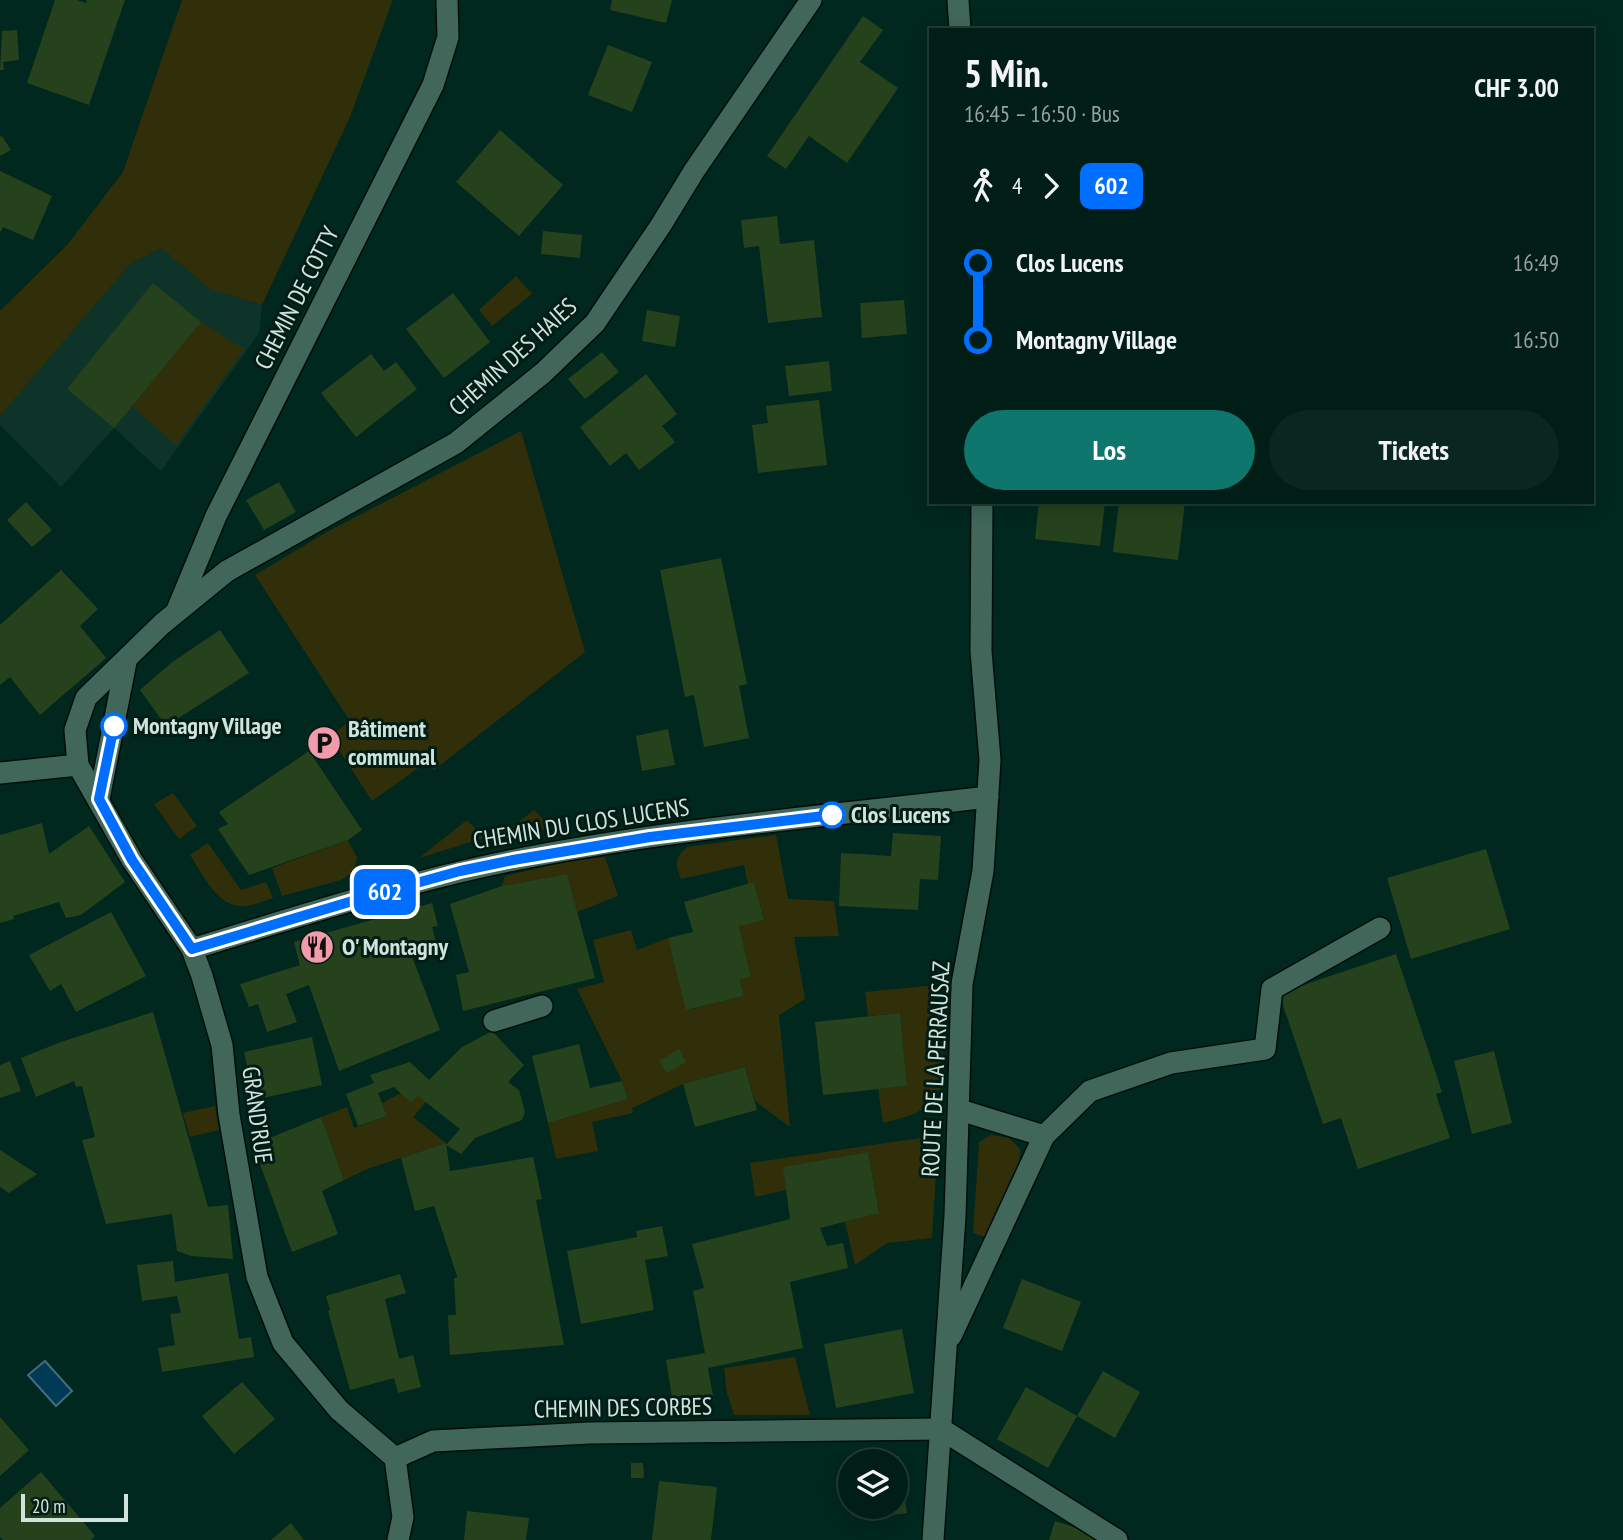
<!DOCTYPE html>
<html lang="de">
<head>
<meta charset="utf-8">
<style>
  :root { --surface:#001e16; --page:#0a271f; --text:#f1f3f6; --muted:#95a2a1; --line:#223c35; --accent:#0f766e }
  body { margin:0; font-family:"PT Sans Narrow",sans-serif; background:var(--page); color:var(--text); height:100vh; display:flex; flex-direction:column; font-size:26px; white-space:nowrap }
  * { box-sizing:border-box; margin:0 }
  p { font-size:23px; color:var(--muted) }
  .icon { flex:none; width:38px; height:38px; fill:none; stroke:currentColor; stroke-width:2; stroke-linecap:round; stroke-linejoin:round }
  .map { position:relative; flex:1; overflow:hidden }
  .sheet { position:absolute; left:929px; top:28px; width:665px; height:476px; display:flex; flex-direction:column; background:var(--surface); border-radius:0px; box-shadow:0 4px 18px #0003,0 0 0 2px var(--line) }
  .sheet>* { flex:none }
  .badge { padding:0 14px; border-radius:10px; font-size:24px; line-height:46px }
  .fabs { position:absolute; left:838px; top:1449px; display:grid; gap:14px }
  .fabs a { display:grid; place-items:center; width:70px; height:70px; border-radius:50%; background:var(--surface); box-shadow:0 4px 18px #0003,0 0 0 2px var(--line); font-size:35px }
  .scale { position:absolute; left:21px; bottom:18px; width:107px; box-sizing:border-box; padding-left:7px; border:4px solid #d0e4dc; border-top:0; font-size:19px; line-height:24px; white-space:nowrap; color:#d0e4dc; -webkit-text-stroke:5px #011d15; paint-order:stroke }
  .map>.badge { position:absolute; translate:-50% -50%; box-shadow:0 0 0 4px #fff }
  .legs { display:flex; align-items:center; gap:10px; height:77px; padding:0 35px; font-size:23px }
  .legs p { margin-inline-start:auto }
  .summary { display:flex; align-items:center; justify-content:space-between; height:119px; padding:0 35px }
  h1 { font-size:38px; font-weight:600; line-height:52px }
  .button { display:flex; gap:14px; margin-top:auto; padding:14px 35px }
  .button a { flex:1; height:80px; border-radius:42px; background:var(--accent); color:#fff; font-size:28px; font-weight:600; line-height:80px; text-align:center }
  .button a+a { background:var(--page); color:var(--text) }
  ul { padding:0 35px; list-style:none }
  li { display:flex; align-items:center; gap:24px; height:77px; font-size:26px }
  li i { display:grid; place-items:center; width:10px; height:100%; margin:0 9px; background:currentColor }
  li i::after { content:''; width:18px; height:18px; margin:-9px; border:5px solid; border-radius:50%; background:var(--surface) }
  li p { margin-inline-start:auto }
  li:first-child i { background:linear-gradient(#0000 50%,currentColor 0) }
  li:last-child i { background:linear-gradient(currentColor 50%,#0000 0) }
  .map>svg:first-child { display:block }
  .built { fill:#0e342a }
  .green { fill:#312f09 }
  .water { fill:#003a55; stroke:#3e6d7e; stroke-width:2 }
  .building { fill:#26421c }
  .lines { fill:none; stroke-linecap:round; stroke-linejoin:round }
  .minor-casing { stroke:#000e09; stroke-width:24 }
  .minor { stroke:#40675a; stroke-width:21 }
  .line-1-casing { stroke:#fff; stroke-width:16 }
  .line-1 { stroke:#006fff; stroke-width:10 }
  .stop-1-dot { fill:#fff; stroke:#006fff; stroke-width:3.5 }
  .labels { text-anchor:middle; stroke-width:6; stroke-linejoin:round; paint-order:stroke }
  .street-label { font-size:24px; fill:#d0e4dc; stroke:#011d15 }
  .stop-label { font-size:24px; font-weight:bold; fill:#d0e4dc; stroke:#011d15; text-anchor:start }
  .poi-label { font-size:24px; font-weight:bold; fill:#d0e4dc; stroke:#011d15; text-anchor:start }
</style>
</head>
<body>
<div class="map">
<svg width="1623" height="1540" viewBox="0 0 1623 1540">
  <rect width="100%" height="100%" fill="#00281e"/>
  <polygon class="built" points="161,248 210,289 262,305 259,333 161,471 114,428 61,487 0,425 0,416 131,263"/>
  <g class="green">
    <polygon points="182,0 392,0 392,2 350,117 262,305 210,289 161,248 131,263 0,416 0,311 68,244 123,172"/>
    <polygon points="516,276 532,294 492,326 479,310"/>
    <polygon points="201,322 244,349 176,445 132,406"/>
    <polygon points="521,431 585,652 434,770 428,761 372,801 330,736 350,721 255,575 327,532"/>
    <polygon points="173,793 197,826 179,839 154,804"/>
    <polygon points="534,810 552,828 498,838"/>
    <polygon points="467,820 484,838 419,858"/>
    <path d="M776 835 788 899 834 901 839 936 794 937 805 999 779 1015 790 1127 755 1101 745 1067 683 1084 632 1108 633 1113 592 1122 598 1151 556 1159 548 1123 628 1099 622 1081 577 989 604 982 593 940 631 930 637 950 668 938 687 1010 744 996 740 980 751 977 739 926 764 919 754 882 748 884 744 865 681 879C675 864 674 858 687 847Z"/>
    <polygon points="348,840 357,858 353,872 341,880 282,896 272,868"/>
    <path d="M208 843 241 890 266 882 273 898C264 901 254 905 245 906 218 909 203 874 190 855Z"/>
    <polygon points="605,857 618,896 577,912 567,874 502,886 505,876 564,862"/>
    <path d="M947 984 940 1092C923 1114 909 1116 883 1123L878 1089 907 1086 900 1013 868 1016 865 992Z"/>
    <polygon points="401,1093 411,1103 418,1096 426,1102 413,1117 446,1143 367,1169 344,1180 321,1117 347,1107 354,1128 387,1116 382,1103"/>
    <polygon points="215,1106 219,1130 190,1137 183,1113"/>
    <polygon points="991,1135 1009,1138 1020,1149 1019,1173 988,1238 973,1233 979,1142"/>
    <polygon points="920,1138 931,1145 937,1156 932,1238 887,1243 855,1265 845,1222 879,1212 868,1152 784,1167 786,1190 755,1197 750,1163"/>
    <polygon points="795,1357 810,1415 734,1415 727,1393 724,1368"/>
  </g>
  <polygon class="water" points="45,1361 72,1391 56,1406 28,1375"/>
  <g class="building">
    <polygon points="55,0 77,0 86,3 87,0 125,0 89,105 27,83"/>
    <polygon points="612,0 672,0 666,23 610,10"/>
    <polygon points="863,16 883,30 860,62 898,88 847,163 809,136 786,169 767,156"/>
    <polygon points="17,30 19,60 3,62 4,70 0,70 2,31"/>
    <polygon points="608,45 652,62 632,112 588,95"/>
    <polygon points="500,130 563,185 519,236 456,182"/>
    <polygon points="2,136 11,150 0,156 0,137"/>
    <polygon points="0,171 52,196 33,240 3,227 0,233"/>
    <polygon points="777,216 780,244 814,240 822,317 768,323 759,246 744,248 741,220"/>
    <polygon points="543,231 582,235 580,258 541,254"/>
    <polygon points="153,283 201,322 114,428 67,389"/>
    <polygon points="453,293 490,342 444,378 406,329"/>
    <polygon points="904,300 907,334 862,338 860,303"/>
    <polygon points="647,310 680,316 675,347 642,341"/>
    <polygon points="602,352 619,372 585,399 568,379"/>
    <polygon points="371,354 384,371 396,362 417,389 356,437 321,393"/>
    <polygon points="829,361 832,391 789,396 785,366"/>
    <polygon points="646,374 677,414 662,426 675,442 639,470 626,453 610,466 580,427"/>
    <polygon points="819,400 827,465 758,473 752,425 768,423 766,406"/>
    <polygon points="279,482 296,512 264,530 246,500"/>
    <polygon points="26,502 52,530 32,547 7,520"/>
    <polygon points="1039,502 1105,502 1100,546 1035,539"/>
    <polygon points="1119,502 1185,502 1178,560 1113,552"/>
    <polygon points="721,558 747,684 739,686 749,738 704,747 694,695 685,697 660,570"/>
    <polygon points="61,570 98,609 80,626 106,658 40,715 10,677 0,685 0,625"/>
    <polygon points="220,630 249,673 166,726 140,690 171,663"/>
    <polygon points="668,729 675,765 642,771 636,736"/>
    <polygon points="309,751 362,830 348,840 249,875 218,829 228,824 219,812"/>
    <polygon points="42,823 49,854 89,826 125,882 81,915 66,918 59,902 13,916 14,919 0,923 0,835"/>
    <polygon points="893,833 941,836 938,880 920,879 918,910 839,906 841,853 891,856"/>
    <polygon points="1486,849 1510,929 1411,959 1387,878"/>
    <polygon points="567,874 595,978 463,1011 456,975 469,972 450,904 502,886"/>
    <polygon points="754,882 764,920 739,926 751,977 740,980 744,996 686,1010 668,938 693,932 684,902"/>
    <polygon points="432,903 438,926 432,927 437,947 411,954 440,1030 339,1071 309,985 286,994 297,1022 267,1032 258,1004 249,1007 240,984 300,965 294,942"/>
    <polygon points="111,912 146,976 76,1012 61,984 50,991 29,955"/>
    <polygon points="1396,954 1442,1092 1436,1094 1450,1138 1358,1169 1341,1118 1323,1124 1279,993"/>
    <polygon points="153,1012 208,1207 228,1205 233,1259 191,1256 177,1251 172,1214 106,1224 82,1140 95,1137 82,1086 76,1087 74,1081 36,1097 21,1058 61,1042"/>
    <polygon points="900,1013 907,1086 823,1095 815,1022"/>
    <polygon points="492,1031 524,1065 508,1082 519,1090 525,1112 522,1120 475,1138 461,1154 446,1145 460,1129 418,1096 411,1103 394,1087 378,1093 387,1116 358,1126 346,1094 374,1083 370,1075 410,1062 429,1080 462,1047"/>
    <polygon points="312,1037 322,1085 254,1100 244,1052"/>
    <polygon points="579,1044 590,1088 622,1081 628,1099 548,1123 532,1056"/>
    <polygon points="679,1049 686,1062 667,1073 659,1061"/>
    <polygon points="1494,1051 1512,1123 1472,1134 1454,1061"/>
    <polygon points="10,1061 21,1091 0,1098 0,1065"/>
    <polygon points="745,1067 757,1110 695,1127 683,1084"/>
    <polygon points="321,1117 344,1180 322,1191 338,1234 292,1252 253,1145"/>
    <polygon points="446,1143 450,1171 533,1157 542,1199 536,1200 564,1345 450,1355 448,1315 456,1315 454,1278 457,1278 457,1276 434,1206 415,1211 401,1158"/>
    <polygon points="0,1150 37,1174 9,1193 0,1187"/>
    <polygon points="868,1152 879,1213 820,1228 827,1246 843,1243 848,1268 790,1282 803,1348 708,1368 714,1401 674,1409 666,1360 705,1353 693,1291 704,1288 692,1244 790,1219 783,1167"/>
    <polygon points="662,1226 668,1256 645,1260 654,1310 581,1324 567,1251 637,1237 636,1231"/>
    <polygon points="173,1261 175,1282 228,1273 239,1339 251,1337 254,1357 162,1372 158,1348 175,1345 170,1314 181,1313 177,1296 142,1301 137,1265"/>
    <polygon points="400,1274 406,1293 385,1299 399,1359 413,1355 421,1387 398,1393 394,1378 350,1390 328,1311 330,1310 326,1296"/>
    <polygon points="1022,1279 1081,1302 1062,1351 1003,1328"/>
    <polygon points="902,1329 914,1393 836,1408 824,1344"/>
    <polygon points="1103,1371 1140,1392 1115,1438 1077,1416"/>
    <polygon points="242,1382 275,1419 234,1454 202,1416"/>
    <polygon points="1026,1387 1077,1416 1048,1468 997,1439"/>
    <polygon points="0,1417 29,1450 0,1476"/>
    <polygon points="899,1456 907,1513 884,1516 883,1507 896,1507 896,1461 877,1461 877,1458"/>
    <polygon points="631,1463 643,1463 644,1478 631,1478"/>
    <polygon points="41,1472 95,1536 91,1540 3,1540 0,1537 0,1508"/>
    <polygon points="659,1481 717,1487 711,1540 652,1540"/>
    <polygon points="467,1511 529,1518 526,1540 464,1540"/>
    <polygon points="1055,1521 1096,1534 1094,1540 1049,1540"/>
    <polygon points="291,1523 304,1540 271,1540"/>
  </g>
  <g class="lines">
    <g class="minor-casing">
      <g id="minor">
        <polyline points="958,0 960,30"/>
        <polyline points="177,610 216,516 433,85 448,37 447,0"/>
        <polyline points="0,773 78,765"/>
        <polyline points="99,799 126,662"/>
        <path d="M192 949C296 917 402 883 509 861 667 829 828 816 988 797"/>
        <polyline points="494,1021 542,1006"/>
        <polyline points="960,1110 1044,1136 1090,1091 1171,1063 1265,1049 1272,989 1380,928"/>
        <polyline points="951,1336 1044,1136"/>
        <polyline points="941,1429 1117,1540"/>
        <polyline points="395,1458 339,1410 283,1343 257,1277 229,1115 222,1045 202,976 192,949 132,860 78,765 75,730 86,698 162,624 227,571 456,443 543,373 595,323 661,225 694,171 811,0"/>
        <polyline points="398,1540 403,1517 395,1458 433,1441 589,1433 941,1429"/>
        <polyline points="933,1540 955,1216 962,984 983,871 990,760 981,651 982,502"/>
      </g>
    </g>
    <use href="#minor" class="minor"/>
  </g>
  <g class="lines">
    <g class="line-1-casing">
      <polyline id="line-1" points="114,726 99,799 132,860 192,949 366,897 460,871 513,860 650,837 832,815"/>
    </g>
    <use href="#line-1" class="line-1"/>
  </g>
  <defs>
    <g id="parking-disc" transform="scale(1.75)"><circle r="9.5" fill="#f39aab" stroke="#011d15"/><path d="M-3.5-5.5H1a3.5 3.5 0 0 1 0 7H-1V5.5H-3.5ZM-1-3.4V-.6H.8a1.4 1.4 0 0 0 0-2.8Z" fill="#111"/></g>
    <g id="restaurant-disc" transform="scale(1.75)"><circle r="9.5" fill="#f39aab" stroke="#011d15"/><path d="M-5-6h1v4h1v-4h1v4h1v-4h1v5L-1.5 .5V6h-2V.5L-5-1ZM5-6V6H3V1.5H1.5Q1.5-4 5-6Z" fill="#111"/></g>
  </defs>
  <g fill-rule="evenodd">
    <use href="#parking-disc" x="324" y="743"/>
    <use href="#restaurant-disc" x="317" y="947"/>
  </g>
  <g class="stop-1-dot">
    <circle cx="114" cy="726" r="12"/>
    <circle cx="832" cy="815" r="12"/>
  </g>
  <g class="labels">
    <g class="street-label">
      <text transform="translate(297 298) rotate(-63)" y="8">CHEMIN DE COTTY</text>
      <text transform="translate(513 357) rotate(-42)" y="8">CHEMIN DES HAIES</text>
      <text transform="translate(581 824) rotate(-9)" y="8">CHEMIN DU CLOS LUCENS</text>
      <text transform="translate(936 1069) rotate(-87)" y="8">ROUTE DE LA PERRAUSAZ</text>
      <text transform="translate(257 1115) rotate(82)" y="8">GRAND'RUE</text>
      <text transform="translate(623 1408) rotate(-1)" y="8">CHEMIN DES CORBES</text>
    </g>
    <g class="stop-label">
      <text x="133" y="734">Montagny Village</text>
      <text x="851" y="823">Clos Lucens</text>
    </g>
    <g class="poi-label">
      <text x="348" y="737">Bâtiment<tspan x="348" dy="28">communal</tspan></text>
      <text x="342" y="955">O' Montagny</text>
    </g>
  </g>
</svg>
<div class="fabs">
<a><svg class="icon" aria-label="layers" viewBox="0 0 24 24"><path d="M12 4l9 5-9 5-9-5zM3 14l9 5 9-5"/></svg></a>
</div>
<div class="scale">20 m</div>
<b class="badge" style="left:385px;top:892px;background:#006fff;color:#fff">602</b>
<section class="sheet">
<div class="summary"><div><h1>5 Min.</h1><p>16:45 – 16:50 · Bus</p></div><b>CHF 3.00</b></div>
<div class="legs"><svg class="icon" aria-label="walk" viewBox="0 0 24 24"><circle cx="13" cy="4" r="2"/><path d="M13 8l-2 6 4 7M11 14l-3 7M7 12l3-4h3l4 4"/></svg>4<svg class="icon" aria-label="forward" viewBox="0 0 24 24"><path d="M9 5l7 7-7 7"/></svg><b class="badge" style="background:#006fff;color:#fff">602</b></div>
<ul>
<li><i style="color:#006fff"></i><b>Clos Lucens</b><p>16:49</p></li>
<li><i style="color:#006fff"></i><b>Montagny Village</b><p>16:50</p></li>
</ul>
<div class="button"><a>Los</a><a>Tickets</a></div>
</section>
</div>
</body>
</html>
